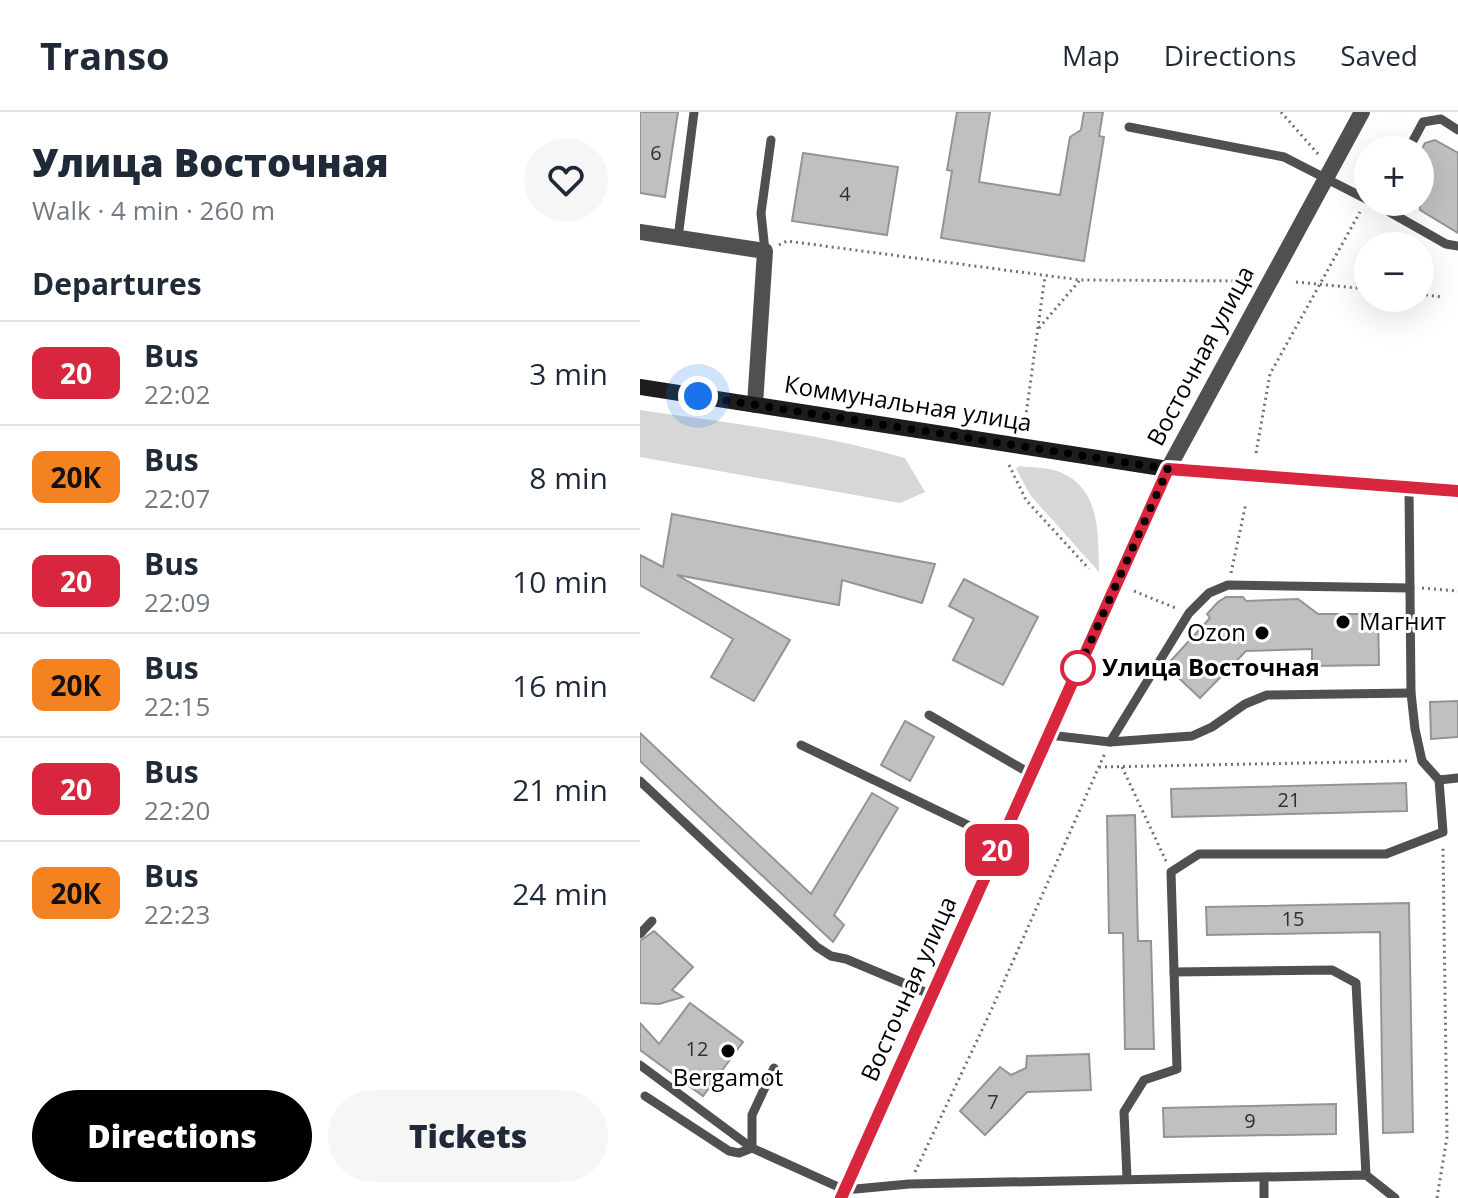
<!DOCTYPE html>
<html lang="en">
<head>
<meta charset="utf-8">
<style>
  :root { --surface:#fff; --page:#f6f6f7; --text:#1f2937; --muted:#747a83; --line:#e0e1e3; --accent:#000 }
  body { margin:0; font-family:"Open Sans",sans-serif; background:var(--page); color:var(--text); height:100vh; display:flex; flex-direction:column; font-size:30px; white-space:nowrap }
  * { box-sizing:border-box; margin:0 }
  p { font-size:26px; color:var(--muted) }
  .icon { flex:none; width:44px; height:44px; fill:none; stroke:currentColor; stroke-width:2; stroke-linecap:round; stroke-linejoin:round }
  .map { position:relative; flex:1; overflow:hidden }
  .details { display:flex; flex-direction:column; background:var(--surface); width:640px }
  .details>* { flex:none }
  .badge { padding:0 16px; border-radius:12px; font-size:28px; line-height:52px }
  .buttons { position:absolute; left:714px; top:24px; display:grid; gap:16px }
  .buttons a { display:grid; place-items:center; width:80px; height:80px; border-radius:50%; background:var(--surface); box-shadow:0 8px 32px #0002; font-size:40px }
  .you { position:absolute; width:40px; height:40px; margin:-20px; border:6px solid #fff; border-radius:50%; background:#1a73e8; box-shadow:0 0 0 12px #1a73e833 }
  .map>.badge { position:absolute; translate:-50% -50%; box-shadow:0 0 0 4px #fff }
  h2 { padding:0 32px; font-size:30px; line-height:72px }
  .round { display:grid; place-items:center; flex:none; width:84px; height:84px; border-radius:42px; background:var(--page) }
  .overview { display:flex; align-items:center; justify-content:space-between; height:136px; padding:0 32px }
  h1 { font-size:38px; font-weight:800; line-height:60px }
  .action { display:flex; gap:16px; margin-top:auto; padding:16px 32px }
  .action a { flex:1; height:92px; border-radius:48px; background:var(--accent); color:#fff; font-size:32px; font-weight:800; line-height:92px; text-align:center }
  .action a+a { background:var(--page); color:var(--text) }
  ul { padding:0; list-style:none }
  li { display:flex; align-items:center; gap:24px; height:104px; padding:0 32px; border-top:2px solid var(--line) }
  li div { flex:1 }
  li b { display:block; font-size:30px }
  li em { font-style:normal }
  li .badge { min-width:88px; font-weight:700; text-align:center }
  header { display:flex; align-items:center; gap:48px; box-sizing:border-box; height:112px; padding:0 40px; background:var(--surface); border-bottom:2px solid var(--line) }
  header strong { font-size:38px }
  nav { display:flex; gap:44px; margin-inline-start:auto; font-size:28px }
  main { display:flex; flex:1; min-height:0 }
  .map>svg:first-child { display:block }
  .green { fill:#d7d7d7 }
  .building { fill:#c0c0c0; stroke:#949494; stroke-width:2 }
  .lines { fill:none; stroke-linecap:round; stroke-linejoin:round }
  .path { stroke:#727272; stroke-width:3; stroke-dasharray:2 4; stroke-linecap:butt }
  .lane { stroke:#505050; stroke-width:9 }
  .street { stroke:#505050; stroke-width:16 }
  .secondary { stroke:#1d1d1d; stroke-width:16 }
  .line-casing { stroke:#fff; stroke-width:18 }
  .line { stroke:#d7263d; stroke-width:12 }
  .walk { stroke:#000; stroke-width:8; stroke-dasharray:0 14.4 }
  .poi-dot { fill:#000; stroke:#fff; stroke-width:3 }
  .stop-dot { fill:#fff; stroke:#d7263d; stroke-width:4 }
  .labels { text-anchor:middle; stroke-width:6; stroke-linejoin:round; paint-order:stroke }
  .number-label { font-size:20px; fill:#303030 }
  .street-label { font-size:24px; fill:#000; stroke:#fff }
  .poi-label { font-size:24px; fill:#000; stroke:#fff; text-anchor:start }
  .stop-label { font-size:24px; font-weight:bold; fill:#000; stroke:#fff; text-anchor:start }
</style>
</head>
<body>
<header>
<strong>Transo</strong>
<nav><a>Map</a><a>Directions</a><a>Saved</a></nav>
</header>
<main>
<section class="details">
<div class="overview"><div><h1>Улица Восточная</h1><p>Walk · 4 min · 260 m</p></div><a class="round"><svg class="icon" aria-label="heart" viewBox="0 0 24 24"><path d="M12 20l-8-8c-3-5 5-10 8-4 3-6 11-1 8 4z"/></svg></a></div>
<h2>Departures</h2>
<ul>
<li><span class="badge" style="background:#d7263d;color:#fff">20</span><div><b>Bus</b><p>22:02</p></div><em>3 min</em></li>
<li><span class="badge" style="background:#f58220;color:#111">20К</span><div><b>Bus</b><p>22:07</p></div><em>8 min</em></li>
<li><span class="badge" style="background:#d7263d;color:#fff">20</span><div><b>Bus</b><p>22:09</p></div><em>10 min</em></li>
<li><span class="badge" style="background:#f58220;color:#111">20К</span><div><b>Bus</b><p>22:15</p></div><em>16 min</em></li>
<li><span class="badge" style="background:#d7263d;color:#fff">20</span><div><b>Bus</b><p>22:20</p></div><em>21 min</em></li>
<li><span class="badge" style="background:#f58220;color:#111">20К</span><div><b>Bus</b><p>22:23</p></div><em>24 min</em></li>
</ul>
<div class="action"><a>Directions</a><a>Tickets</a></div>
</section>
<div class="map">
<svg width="818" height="1086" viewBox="0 0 818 1086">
  <rect width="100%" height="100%" fill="#fff"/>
  <g class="green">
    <path d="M0 298C88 311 179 321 265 346L285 380 260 391 0 345Z"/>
    <path d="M379 354C393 356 410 355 422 361 461 378 458 424 459 460L391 384 376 357Z"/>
  </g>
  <g class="building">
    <polygon points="0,0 38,0 25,85 0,81"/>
    <polygon points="317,0 350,0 339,70 420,83 430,25 441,18 444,0 463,0 459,24 464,25 444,149 301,126 312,59 307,58"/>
    <polygon points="795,28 818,41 818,121 780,98 780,40 785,31"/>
    <polygon points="163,41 258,55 247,123 152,109"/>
    <polygon points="32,402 295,452 282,491 202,468 199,493 37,463 150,528 114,589 71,565 93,527 0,473 0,443 23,455"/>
    <polygon points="324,467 398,505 363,573 313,548 334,507 309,494"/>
    <polygon points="586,485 603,485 606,489 658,487 678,502 738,502 739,553 672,554 672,537 606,539 560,586 526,554 570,506 567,502 578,490"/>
    <polygon points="818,589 818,625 791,627 790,590"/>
    <polygon points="265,609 294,625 270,669 241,653"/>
    <polygon points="0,621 171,782 232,681 258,696 194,803 204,813 193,830 0,649"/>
    <polygon points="766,671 767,699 532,705 531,677"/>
    <polygon points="495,703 498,829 511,829 514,937 485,937 483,821 469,821 467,704"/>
    <polygon points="769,791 773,1020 743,1021 740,820 567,823 566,795"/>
    <polygon points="14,819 53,855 32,878 43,885 19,892 0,891 0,829"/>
    <polygon points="50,891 103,930 63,984 0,938 0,911 19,932"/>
    <polygon points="449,942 451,978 387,980 345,1023 320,999 360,955 371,963 386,956 387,944"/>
    <polygon points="696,992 696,1022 524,1025 523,996"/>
  </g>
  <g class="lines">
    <g class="path">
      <polyline points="641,0 678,42"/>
      <polyline points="139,133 147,129 440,168 607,169"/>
      <polyline points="656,170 728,177"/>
      <polyline points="780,182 801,185"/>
      <polyline points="399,216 440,168"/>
      <polyline points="378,314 385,310 405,164"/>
      <polyline points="616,341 630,262 720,100"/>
      <polyline points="369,353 386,388 449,457"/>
      <polyline points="591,461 606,391"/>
      <polyline points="782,476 818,479"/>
      <polyline points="494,479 538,497"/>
      <polyline points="459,655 767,649"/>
      <polyline points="482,655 526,749"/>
      <polyline points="275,1060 350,901 465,641"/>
      <polyline points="797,1086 807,1025 803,736"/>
    </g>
    <g class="lane">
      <polyline points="489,15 644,45 728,88"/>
      <polyline points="768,38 783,10 801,7 818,18"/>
      <polyline points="732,90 806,132 818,134"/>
      <polyline points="38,126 54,0"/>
      <polyline points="125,139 121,101 131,28"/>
      <polyline points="289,603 391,662"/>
      <polyline points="409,623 470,630 552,624 572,615 605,592 627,583 771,581"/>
      <polyline points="470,630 549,501 569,481 588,473 770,476"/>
      <polyline points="161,633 361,729"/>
      <polyline points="799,668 818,666"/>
      <polyline points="0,669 177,835 191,844 206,847 292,883"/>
      <polyline points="0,822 12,809"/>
      <polyline points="534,860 692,858 716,871 726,1063"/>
      <polyline points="0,953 112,1036 205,1078 269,1072 726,1063 755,1086"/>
      <polyline points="5,984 89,1039 99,1041 112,1036 112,1003 134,956"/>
      <polyline points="487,1066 484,1000 504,968 537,957 531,760 559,742 746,742 803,720 799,668 782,649 775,617 771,581 769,376"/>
      <polyline points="624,1066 624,1086"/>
    </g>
    <g class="street">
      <polyline points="0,120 125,139 115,293"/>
      <polyline points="528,357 722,0"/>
    </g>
    <g class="secondary">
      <polyline points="0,275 528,357 818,379"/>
      <polyline points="201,1086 528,357"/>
    </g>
  </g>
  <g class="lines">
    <g class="line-casing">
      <polyline id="line" points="201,1086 528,357 818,379"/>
    </g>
    <use href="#line" class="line"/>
    <polyline class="walk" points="58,284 528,357 437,560 438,556"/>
  </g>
  <g class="poi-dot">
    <circle cx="703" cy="510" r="8"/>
    <circle cx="622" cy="521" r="8"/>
    <circle cx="88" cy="939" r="8"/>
  </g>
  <circle class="stop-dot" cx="438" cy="556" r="16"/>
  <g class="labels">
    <g class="number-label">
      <text x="16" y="48">6</text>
      <text x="205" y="89">4</text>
      <text x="649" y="695">21</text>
      <text x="653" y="814">15</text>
      <text x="57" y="944">12</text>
      <text x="353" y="997">7</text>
      <text x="610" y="1016">9</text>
    </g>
    <g class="street-label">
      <text transform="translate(561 244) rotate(-62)" y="8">Восточная улица</text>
      <text transform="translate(268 292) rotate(9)" y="8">Коммунальная улица</text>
      <text transform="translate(269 877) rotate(-66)" y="8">Восточная улица</text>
    </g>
    <g class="poi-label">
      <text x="719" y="518">Магнит</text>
      <text x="606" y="529" text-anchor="end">Ozon</text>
      <text x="88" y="974" text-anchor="middle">Bergamot</text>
    </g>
    <g class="stop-label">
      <text x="462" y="564">Улица Восточная</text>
    </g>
  </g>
</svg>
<div class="buttons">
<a>+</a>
<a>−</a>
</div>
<div class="you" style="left:58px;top:284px"></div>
<b class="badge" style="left:357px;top:738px;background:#d7263d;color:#fff">20</b>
</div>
</main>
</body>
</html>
